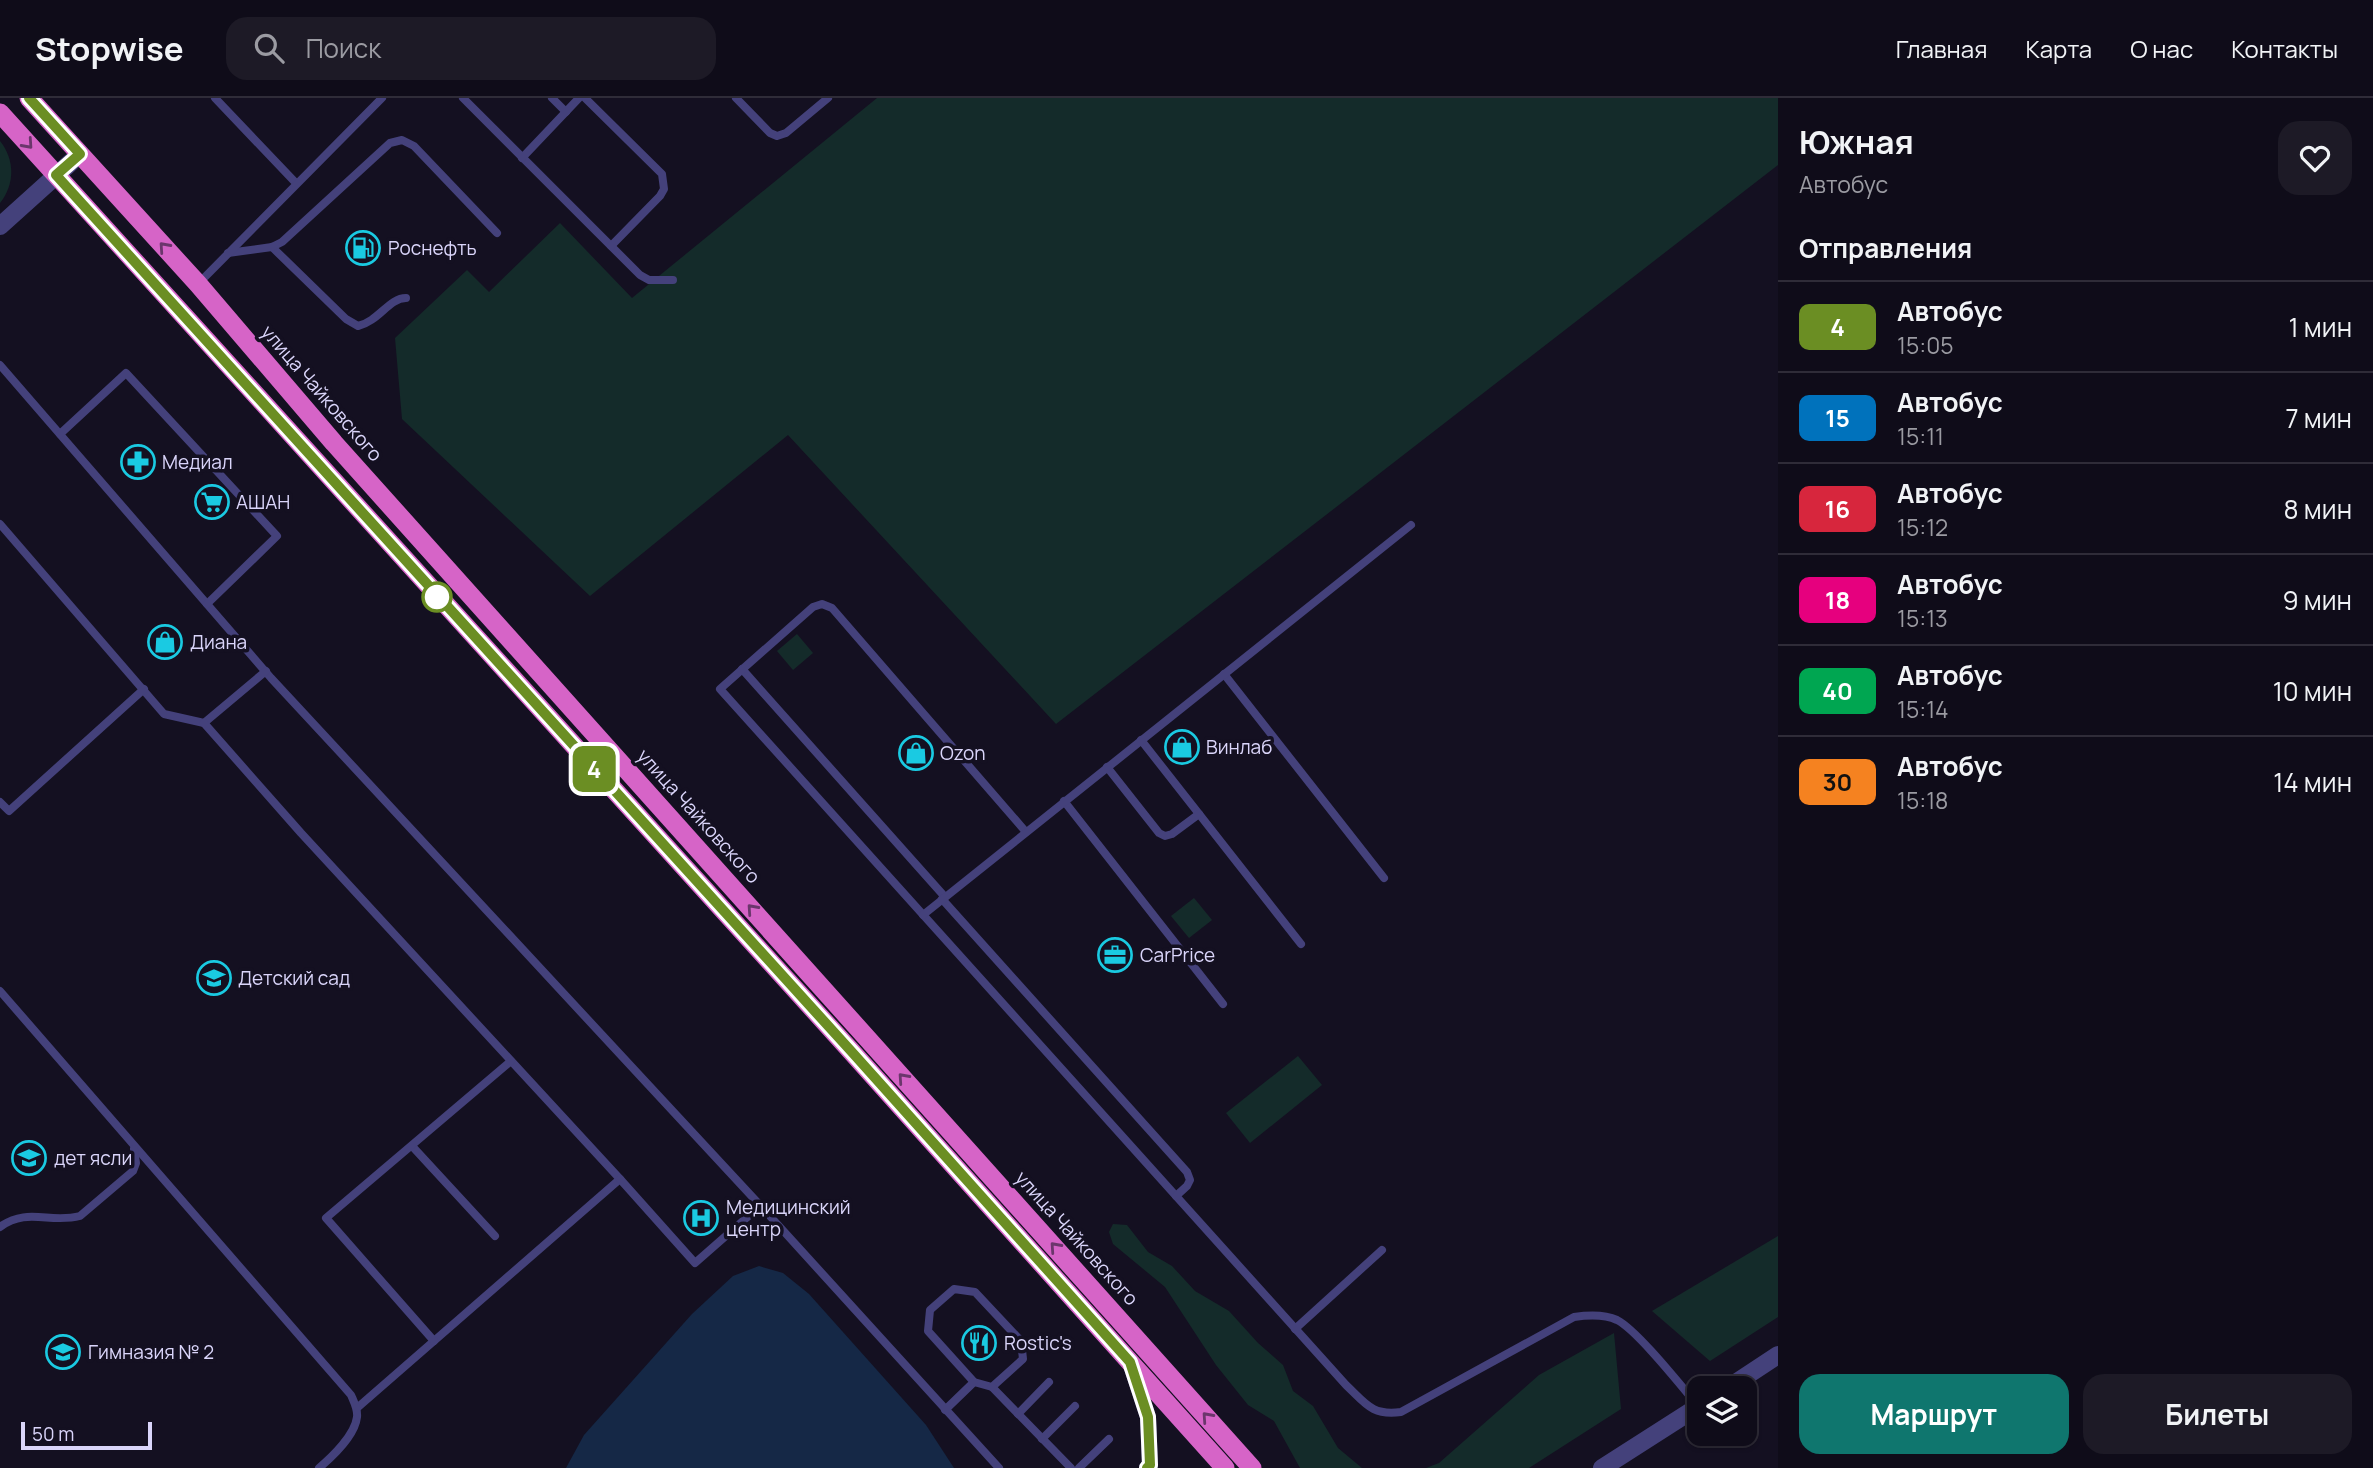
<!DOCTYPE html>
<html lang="ru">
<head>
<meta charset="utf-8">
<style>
  :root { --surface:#0f0c19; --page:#1d1a26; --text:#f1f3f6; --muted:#9b9ba2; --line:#2f2c38; --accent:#0f766e }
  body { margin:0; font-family:Manrope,sans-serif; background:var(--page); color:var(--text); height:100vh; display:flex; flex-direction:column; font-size:26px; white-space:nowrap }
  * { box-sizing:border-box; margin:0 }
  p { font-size:23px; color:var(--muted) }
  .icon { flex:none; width:38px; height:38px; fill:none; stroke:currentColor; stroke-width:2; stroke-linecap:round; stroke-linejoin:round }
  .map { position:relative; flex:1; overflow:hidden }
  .drawer { display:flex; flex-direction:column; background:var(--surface); width:595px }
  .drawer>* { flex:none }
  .badge { padding:0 14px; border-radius:10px; font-size:24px; line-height:46px }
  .controls { position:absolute; left:1687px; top:1278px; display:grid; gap:14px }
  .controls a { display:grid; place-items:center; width:70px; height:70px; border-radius:14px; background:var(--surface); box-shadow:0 2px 5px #0004,0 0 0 2px var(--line); font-size:35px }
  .scale { position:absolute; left:21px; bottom:18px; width:131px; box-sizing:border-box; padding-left:7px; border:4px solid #dad5fa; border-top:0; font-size:19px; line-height:24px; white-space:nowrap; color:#dad5fa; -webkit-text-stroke:5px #141021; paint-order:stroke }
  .map>.badge { position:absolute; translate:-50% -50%; box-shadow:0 0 0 4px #fff }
  h2 { padding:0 21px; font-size:26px; line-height:63px }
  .round { display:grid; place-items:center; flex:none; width:74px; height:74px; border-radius:21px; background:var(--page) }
  .head { display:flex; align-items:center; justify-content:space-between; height:119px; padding:0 21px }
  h1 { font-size:33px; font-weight:700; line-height:52px }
  .button { display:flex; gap:14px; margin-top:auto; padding:14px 21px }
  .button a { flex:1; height:80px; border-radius:21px; background:var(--accent); color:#fff; font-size:28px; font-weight:700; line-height:80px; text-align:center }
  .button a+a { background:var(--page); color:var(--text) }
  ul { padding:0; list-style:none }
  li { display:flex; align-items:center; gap:21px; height:91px; padding:0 21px; border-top:2px solid var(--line) }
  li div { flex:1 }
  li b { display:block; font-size:26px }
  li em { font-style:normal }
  li .badge { min-width:77px; font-weight:700; text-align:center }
  header { display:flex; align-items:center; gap:42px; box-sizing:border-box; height:98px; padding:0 35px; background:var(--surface); border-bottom:2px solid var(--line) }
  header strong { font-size:33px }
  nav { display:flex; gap:38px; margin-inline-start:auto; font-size:24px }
  .search { width:490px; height:63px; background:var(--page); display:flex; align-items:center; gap:18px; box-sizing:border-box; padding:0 24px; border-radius:21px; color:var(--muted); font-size:26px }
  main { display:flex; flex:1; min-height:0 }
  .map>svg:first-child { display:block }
  .green { fill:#142b2a }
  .water { fill:#152846 }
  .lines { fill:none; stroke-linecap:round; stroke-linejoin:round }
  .service { stroke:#44417b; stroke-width:8 }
  .minor { stroke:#44417b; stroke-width:16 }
  .tertiary { stroke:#44417b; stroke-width:18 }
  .trunk { stroke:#d664c7; stroke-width:19 }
  .oneway { stroke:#6b366c }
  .line-casing { stroke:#fff; stroke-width:16 }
  .line { stroke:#6b8e23; stroke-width:10 }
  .stop-dot { fill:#fff; stroke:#6b8e23; stroke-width:3.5 }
  .labels { text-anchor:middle; stroke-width:7; stroke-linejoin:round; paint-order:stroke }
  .poi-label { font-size:19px; fill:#dad5fa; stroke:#141021; text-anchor:start }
  .street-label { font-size:19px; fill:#dad5fa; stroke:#141021 }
</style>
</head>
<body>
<header>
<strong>Stopwise</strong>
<div class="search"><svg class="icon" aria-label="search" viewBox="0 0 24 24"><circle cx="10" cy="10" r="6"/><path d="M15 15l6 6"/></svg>Поиск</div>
<nav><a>Главная</a><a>Карта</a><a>О нас</a><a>Контакты</a></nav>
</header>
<main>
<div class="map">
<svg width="1778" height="1370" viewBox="0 0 1778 1370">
  <rect width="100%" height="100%" fill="#141021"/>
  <g class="green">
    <polygon points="877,0 1778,0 1778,67 1056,626 788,337 590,498 402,321 395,240 467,172 489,194 560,125 632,200"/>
    <path d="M0 43C15 62 15 86 0 105Z"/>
    <polygon points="797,536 813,555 793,572 777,553"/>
    <polygon points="1194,800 1212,822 1189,840 1171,818"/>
    <polygon points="1298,958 1322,987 1250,1045 1226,1015"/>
    <polygon points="1113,1126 1127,1127 1148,1154 1172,1168 1195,1193 1229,1213 1258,1245 1283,1267 1293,1293 1313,1308 1338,1350 1362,1370 1300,1370 1274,1323 1248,1307 1216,1267 1165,1189 1113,1146 1109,1134"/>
    <polygon points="1778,1138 1778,1219 1710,1263 1652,1213"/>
    <polygon points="1614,1235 1621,1311 1529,1370 1426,1370 1439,1365 1539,1277"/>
  </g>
  <polygon class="water" points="759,1168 783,1175 809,1196 926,1327 954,1370 566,1370 584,1337 692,1216 733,1178"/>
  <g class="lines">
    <g class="service">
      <polyline points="215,0 294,83"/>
      <polyline points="463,0 640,177 649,182 673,182"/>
      <polyline points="552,0 566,14"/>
      <polyline points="585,0 662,76 664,91 660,98 611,148"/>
      <polyline points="736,0 770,35 777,38 786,35 828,0"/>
      <polyline points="522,60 579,0"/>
      <path d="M272 149 346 221 358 228C379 223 389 200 406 200"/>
      <polyline points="228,155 272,149 282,144 390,45 402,42 414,48 497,135"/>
      <polyline points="198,186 382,0"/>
      <polyline points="0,267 271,580 758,1105 999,1370"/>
      <polyline points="60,336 126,275 277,438 207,506"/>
      <polyline points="0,426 164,616 204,625 266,573"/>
      <polyline points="742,571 945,799"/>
      <polyline points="1224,576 1384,780"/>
      <polyline points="204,625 301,735 620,1081 357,1310"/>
      <polyline points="1141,642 1301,846"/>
      <polyline points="1107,669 1159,735 1165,738 1172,736 1199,716"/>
      <polyline points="1064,703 1223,906"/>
      <polyline points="0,704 9,713 144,591"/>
      <path d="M1026 734 832 510 822 506 813 509 720 591 1346 1287C1366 1306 1372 1318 1401 1314L1574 1219C1588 1217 1604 1216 1617 1222 1637 1232 1682 1289 1699 1309"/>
      <polyline points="942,801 1187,1074 1190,1082 1187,1088 1176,1098"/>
      <polyline points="923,817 1411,427"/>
      <path d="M0 893 351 1297C354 1304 358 1311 357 1319 355 1337 332 1359 319 1370"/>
      <polyline points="412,1048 495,1138"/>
      <polyline points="620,1081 695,1165 760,1108"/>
      <path d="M0 1129C27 1109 50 1126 80 1118L133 1073 136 1065 134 1051"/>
      <polygon points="954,1191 975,1194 1021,1243 1023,1261 992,1289 974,1284 928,1233 930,1212"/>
      <polyline points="1295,1231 1382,1152"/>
      <polyline points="434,1243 326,1120 511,963"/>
      <polyline points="992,1289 1071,1370"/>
      <polyline points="945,1312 974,1284"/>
      <polyline points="1018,1316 1049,1284"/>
      <polyline points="1042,1341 1075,1308"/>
      <polyline points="1079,1370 1109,1341"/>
    </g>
    <polyline class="minor" points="1132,1270 1148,1319 1150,1367 1147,1370"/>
    <g class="tertiary">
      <polyline points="0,128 80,56"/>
      <polyline points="1728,1290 1778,1257"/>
      <polyline points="1602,1370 1699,1308"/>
    </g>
    <g class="trunk">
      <polyline points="29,0 198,186 334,345 1252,1370"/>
      <polyline points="0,15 851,953 1225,1370"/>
    </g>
  </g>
  <defs><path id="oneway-chevron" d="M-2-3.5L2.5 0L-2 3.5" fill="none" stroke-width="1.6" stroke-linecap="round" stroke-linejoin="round" transform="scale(1.75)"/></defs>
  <g class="oneway">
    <use href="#oneway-chevron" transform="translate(28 46) rotate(48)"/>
    <use href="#oneway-chevron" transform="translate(164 149) rotate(-132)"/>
    <use href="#oneway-chevron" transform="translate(752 811) rotate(-132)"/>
    <use href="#oneway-chevron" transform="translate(903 980) rotate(-132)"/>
    <use href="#oneway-chevron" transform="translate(1055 1149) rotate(-132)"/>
    <use href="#oneway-chevron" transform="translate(1207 1319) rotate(-132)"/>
  </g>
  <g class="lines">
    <g class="line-casing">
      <polyline id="line" points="29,0 80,56 56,77 851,953 1130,1264 1148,1319 1150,1367 1147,1370"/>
    </g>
    <use href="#line" class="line"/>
  </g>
  <defs>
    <g id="fuel-ring" transform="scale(1.75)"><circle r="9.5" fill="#141021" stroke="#1acae2" stroke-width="1.5"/><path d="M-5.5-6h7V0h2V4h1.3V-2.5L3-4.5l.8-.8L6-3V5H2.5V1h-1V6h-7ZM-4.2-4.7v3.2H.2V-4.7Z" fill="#1acae2"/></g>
    <g id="pharmacy-ring" transform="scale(1.75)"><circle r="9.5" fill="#141021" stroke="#1acae2" stroke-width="1.5"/><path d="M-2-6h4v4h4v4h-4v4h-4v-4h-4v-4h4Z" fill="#1acae2"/></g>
    <g id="supermarket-ring" transform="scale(1.75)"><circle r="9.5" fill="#141021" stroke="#1acae2" stroke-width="1.5"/><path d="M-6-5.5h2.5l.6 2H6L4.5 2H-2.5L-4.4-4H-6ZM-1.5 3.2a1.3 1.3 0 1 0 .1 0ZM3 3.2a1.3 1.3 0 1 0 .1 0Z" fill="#1acae2"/></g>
    <g id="shop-ring" transform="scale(1.75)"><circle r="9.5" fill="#141021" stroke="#1acae2" stroke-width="1.5"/><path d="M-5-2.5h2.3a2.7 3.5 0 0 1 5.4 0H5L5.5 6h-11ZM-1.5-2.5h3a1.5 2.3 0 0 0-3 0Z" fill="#1acae2"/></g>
    <g id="office-ring" transform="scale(1.75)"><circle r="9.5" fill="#141021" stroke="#1acae2" stroke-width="1.5"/><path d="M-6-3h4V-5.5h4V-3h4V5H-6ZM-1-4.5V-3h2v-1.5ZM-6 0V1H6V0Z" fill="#1acae2"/></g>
    <g id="school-ring" transform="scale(1.75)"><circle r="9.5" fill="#141021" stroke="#1acae2" stroke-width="1.5"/><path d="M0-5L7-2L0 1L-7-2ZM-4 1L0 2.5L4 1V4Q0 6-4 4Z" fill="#1acae2"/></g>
    <g id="hospital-ring" transform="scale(1.75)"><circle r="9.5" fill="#141021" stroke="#1acae2" stroke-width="1.5"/><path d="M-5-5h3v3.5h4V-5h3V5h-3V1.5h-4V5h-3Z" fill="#1acae2"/></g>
    <g id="restaurant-ring" transform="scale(1.75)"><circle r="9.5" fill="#141021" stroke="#1acae2" stroke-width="1.5"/><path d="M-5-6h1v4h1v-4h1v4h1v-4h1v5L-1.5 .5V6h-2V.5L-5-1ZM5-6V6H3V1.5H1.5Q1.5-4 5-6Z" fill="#1acae2"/></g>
  </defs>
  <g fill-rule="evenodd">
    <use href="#fuel-ring" x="363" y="150"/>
    <use href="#pharmacy-ring" x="138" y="364"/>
    <use href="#supermarket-ring" x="212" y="404"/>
    <use href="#shop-ring" x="165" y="544"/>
    <use href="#shop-ring" x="1182" y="649"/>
    <use href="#shop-ring" x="916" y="655"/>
    <use href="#office-ring" x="1115" y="857"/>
    <use href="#school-ring" x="214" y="880"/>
    <use href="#school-ring" x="29" y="1060"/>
    <use href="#hospital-ring" x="701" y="1120"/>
    <use href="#restaurant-ring" x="979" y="1245"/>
    <use href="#school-ring" x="63" y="1254"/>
  </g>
  <circle class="stop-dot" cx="437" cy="499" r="14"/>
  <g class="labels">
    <g class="poi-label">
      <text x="388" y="157">Роснефть</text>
      <text x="162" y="371">Медиал</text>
      <text x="236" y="411">AШАН</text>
      <text x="190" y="551">Диана</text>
      <text x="1206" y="656">Винлаб</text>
      <text x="940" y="662">Ozon</text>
      <text x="1140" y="864">CarPrice</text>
      <text x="238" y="887">Детский сад</text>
      <text x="54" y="1067">дет ясли</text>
      <text x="726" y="1116">Медицинский<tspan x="726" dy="22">центр</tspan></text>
      <text x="1004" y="1252">Rostic's</text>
      <text x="88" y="1261">Гимназия № 2</text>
    </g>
    <g class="street-label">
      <text transform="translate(322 295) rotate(49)" y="7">улица Чайковского</text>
      <text transform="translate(699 718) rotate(48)" y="7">улица Чайковского</text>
      <text transform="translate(1077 1140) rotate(48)" y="7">улица Чайковского</text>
    </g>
  </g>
</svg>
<div class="controls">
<a><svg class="icon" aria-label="layers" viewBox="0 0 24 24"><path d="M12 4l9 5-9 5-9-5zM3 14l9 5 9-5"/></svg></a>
</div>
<div class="scale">50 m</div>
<b class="badge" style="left:594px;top:671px;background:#6b8e23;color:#fff">4</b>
</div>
<section class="drawer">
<div class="head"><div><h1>Южная</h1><p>Автобус</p></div><a class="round"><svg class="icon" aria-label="heart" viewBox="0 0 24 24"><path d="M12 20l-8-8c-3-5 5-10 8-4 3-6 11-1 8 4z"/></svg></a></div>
<h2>Отправления</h2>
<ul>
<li><span class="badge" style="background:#6b8e23;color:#fff">4</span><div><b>Автобус</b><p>15:05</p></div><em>1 мин</em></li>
<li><span class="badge" style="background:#0072bc;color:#fff">15</span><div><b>Автобус</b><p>15:11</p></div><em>7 мин</em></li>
<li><span class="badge" style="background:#d7263d;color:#fff">16</span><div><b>Автобус</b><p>15:12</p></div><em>8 мин</em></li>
<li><span class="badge" style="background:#e6007e;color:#fff">18</span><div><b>Автобус</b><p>15:13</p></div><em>9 мин</em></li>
<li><span class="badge" style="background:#00a651;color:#fff">40</span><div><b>Автобус</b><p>15:14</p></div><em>10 мин</em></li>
<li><span class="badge" style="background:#f58220;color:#111">30</span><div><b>Автобус</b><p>15:18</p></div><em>14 мин</em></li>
</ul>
<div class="button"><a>Маршрут</a><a>Билеты</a></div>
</section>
</main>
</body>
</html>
